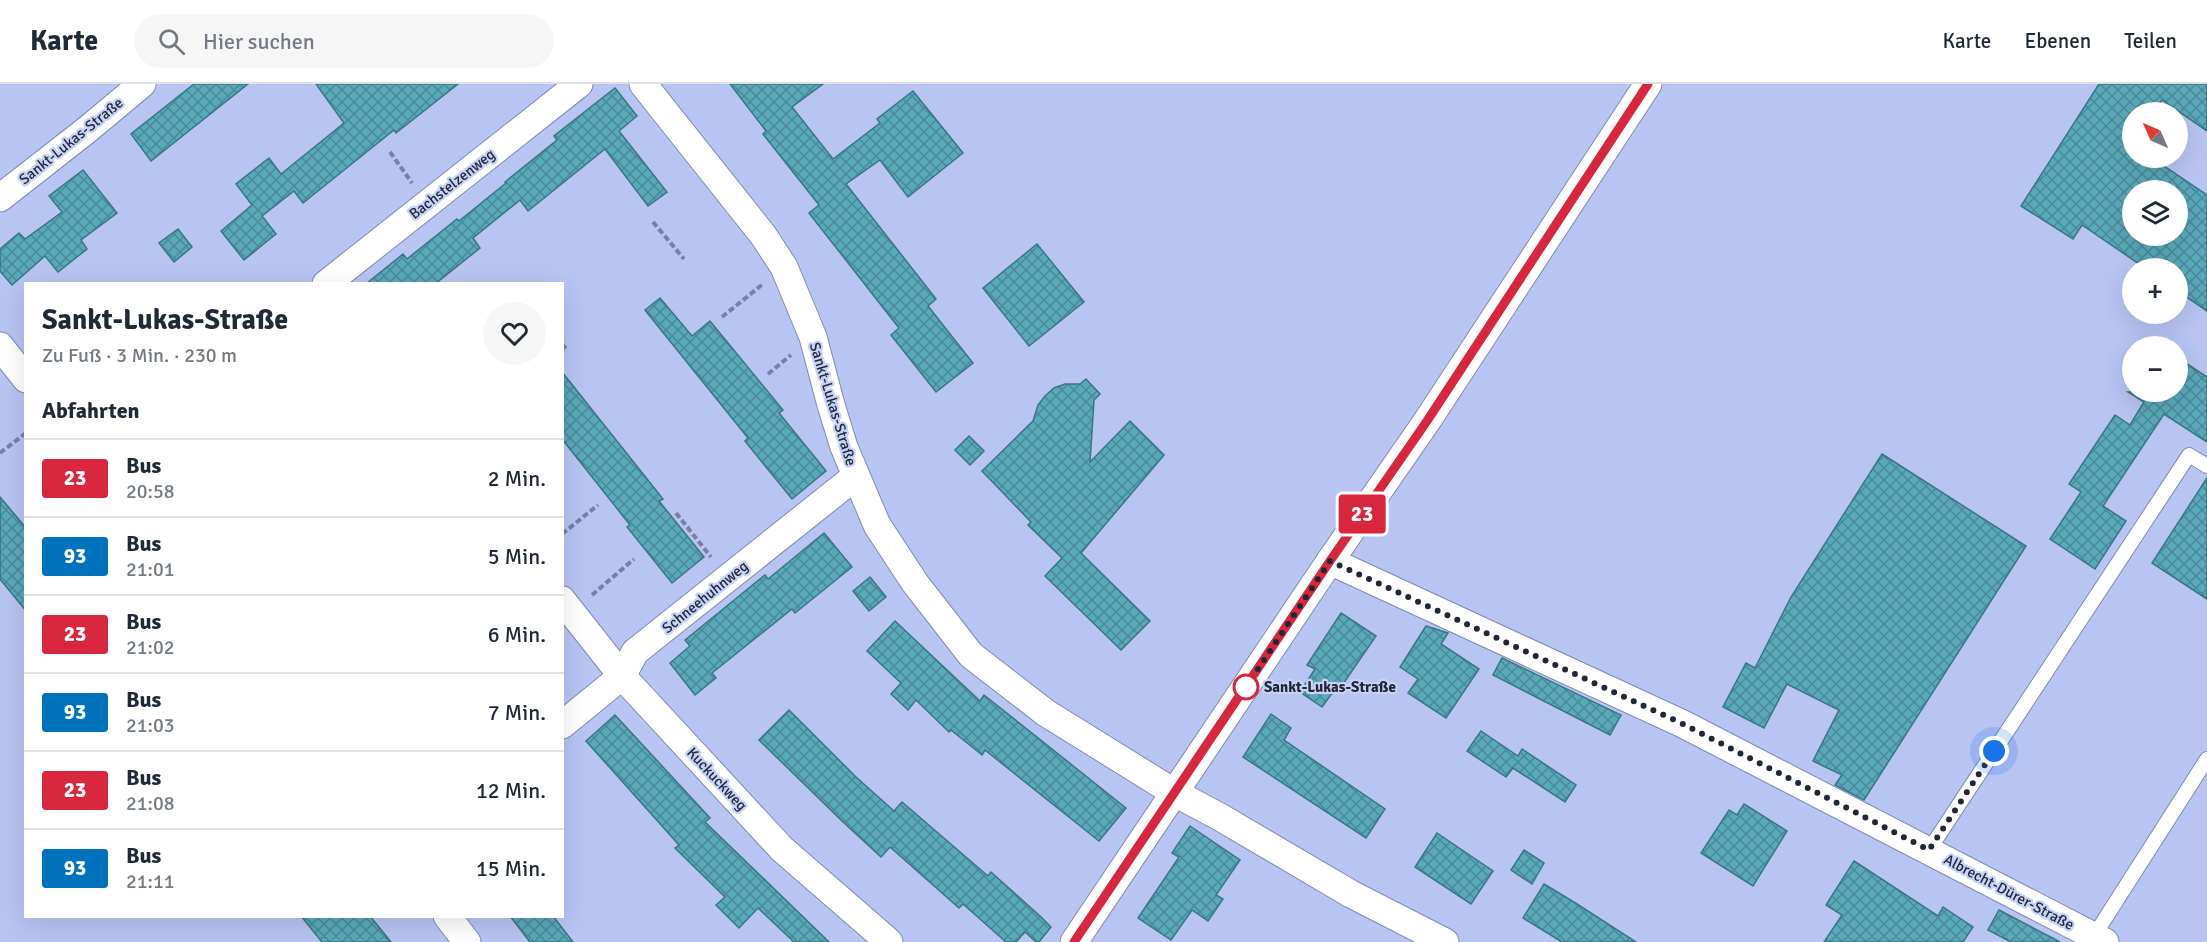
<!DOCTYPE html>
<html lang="de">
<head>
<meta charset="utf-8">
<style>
  :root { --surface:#fff; --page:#f6f6f7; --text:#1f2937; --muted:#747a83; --line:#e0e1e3 }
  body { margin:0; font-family:Signika,sans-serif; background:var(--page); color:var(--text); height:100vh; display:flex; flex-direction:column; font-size:22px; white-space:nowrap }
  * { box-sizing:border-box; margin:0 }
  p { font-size:20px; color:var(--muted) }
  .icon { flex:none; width:33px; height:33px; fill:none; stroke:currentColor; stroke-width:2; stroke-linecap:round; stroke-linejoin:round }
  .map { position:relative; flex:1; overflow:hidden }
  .drawer { position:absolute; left:24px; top:198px; width:540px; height:636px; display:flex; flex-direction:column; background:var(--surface); border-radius:0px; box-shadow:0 6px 24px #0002 }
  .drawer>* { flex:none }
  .badge { padding:0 12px; border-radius:4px; font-size:21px; line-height:39px }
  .needle { width:39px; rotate:315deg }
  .tools { position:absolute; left:2122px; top:18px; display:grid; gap:12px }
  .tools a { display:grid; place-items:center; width:66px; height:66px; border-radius:50%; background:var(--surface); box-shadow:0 6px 24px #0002; font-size:30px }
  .you { position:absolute; width:30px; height:30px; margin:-15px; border:4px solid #fff; border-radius:50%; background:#1a73e8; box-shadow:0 0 0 9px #1a73e833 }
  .map>.badge { position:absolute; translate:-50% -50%; box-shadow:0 0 0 3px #fff }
  h2 { padding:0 18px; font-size:22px; line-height:54px }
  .round { display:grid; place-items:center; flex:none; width:63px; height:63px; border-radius:32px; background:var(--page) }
  .summary { display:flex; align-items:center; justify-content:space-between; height:102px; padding:0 18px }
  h1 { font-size:28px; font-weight:700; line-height:45px }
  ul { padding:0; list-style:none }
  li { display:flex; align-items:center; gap:18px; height:78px; padding:0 18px; border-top:2px solid var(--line) }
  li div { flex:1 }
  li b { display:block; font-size:22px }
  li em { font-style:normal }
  li .badge { min-width:66px; font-weight:700; text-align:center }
  header { display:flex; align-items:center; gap:36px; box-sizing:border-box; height:84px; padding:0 30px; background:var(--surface); border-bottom:2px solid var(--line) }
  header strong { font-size:28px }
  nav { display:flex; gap:33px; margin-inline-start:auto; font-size:21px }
  .search { width:420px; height:54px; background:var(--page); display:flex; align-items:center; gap:15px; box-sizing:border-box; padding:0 21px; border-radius:33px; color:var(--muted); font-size:22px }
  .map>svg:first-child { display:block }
  .building { fill:url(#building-cross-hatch); stroke:#397683; stroke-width:1.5; fill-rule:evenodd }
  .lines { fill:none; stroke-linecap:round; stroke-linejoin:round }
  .lane-casing { stroke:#7f8ab5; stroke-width:16 }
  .street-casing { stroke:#7f8ab5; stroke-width:29 }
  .path { stroke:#7881a3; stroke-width:4; stroke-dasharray:6 3; stroke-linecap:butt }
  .lane { stroke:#fff; stroke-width:14 }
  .street { stroke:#fff; stroke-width:27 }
  .line-casing { stroke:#fff; stroke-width:14 }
  .line { stroke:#d7263d; stroke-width:9 }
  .walk { stroke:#222738; stroke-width:6; stroke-dasharray:0 10.8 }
  .stop-dot { fill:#fff; stroke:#d7263d; stroke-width:3 }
  .labels { text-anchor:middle; stroke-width:4.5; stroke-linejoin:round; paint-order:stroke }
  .street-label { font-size:15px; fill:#222738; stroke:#c7d2f7 }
  .stop-label { font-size:15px; font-weight:bold; fill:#222738; stroke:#c7d2f7; text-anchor:start }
</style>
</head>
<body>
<header>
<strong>Karte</strong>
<div class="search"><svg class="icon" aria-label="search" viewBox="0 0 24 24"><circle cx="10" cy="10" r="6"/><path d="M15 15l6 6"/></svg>Hier suchen</div>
<nav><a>Karte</a><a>Ebenen</a><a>Teilen</a></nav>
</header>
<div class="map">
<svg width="2207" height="858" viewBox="0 0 2207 858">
  <defs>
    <pattern id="building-cross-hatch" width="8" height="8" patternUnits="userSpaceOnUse" patternTransform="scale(1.5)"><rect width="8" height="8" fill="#5aa9ba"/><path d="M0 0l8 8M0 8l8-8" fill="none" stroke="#4a8a98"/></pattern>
  </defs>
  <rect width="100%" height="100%" fill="#b8c4f2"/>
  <g class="building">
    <polygon points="194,0 248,0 151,77 131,50"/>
    <polygon points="316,0 458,0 396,49 394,46 303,119 294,107 262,132 276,150 244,176 221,147 252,121 236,100 269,74 281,90 344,39"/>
    <polygon points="730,0 823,0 792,23 833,75 880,39 877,35 913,7 963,69 908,113 880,76 846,100 936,215 928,222 973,279 936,308 891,251 899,244 809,129 819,121 763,50 766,47"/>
    <path d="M2099 0H2207V47L2162 16 2154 28H2133V74H2152L2207 111V227L2178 207V184H2145L2082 141 2073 155 2021 122ZM2133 106H2178V152H2133Z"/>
    <polygon points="615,4 637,32 619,47 667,108 648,122 605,65 528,127 520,116 473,154 480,164 435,200 366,200 403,170 407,175 457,135 459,137 506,99 505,98 557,56 554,52"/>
    <polygon points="83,86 117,129 81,156 87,165 58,188 45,172 12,201 0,187 0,165 19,149 25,155 62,128 49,112"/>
    <polygon points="178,145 192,163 174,178 159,159"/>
    <polygon points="1037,160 1084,218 1029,262 983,204"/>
    <polygon points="660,214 692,252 710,237 783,326 779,329 826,387 792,415 745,357 748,354 645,226"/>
    <polygon points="2178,274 2207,293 2207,358 2164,330 2103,422 2126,437 2095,485 2050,455 2081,408 2069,400 2115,331 2130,341 2144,318 2128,308 2178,308"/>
    <polygon points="562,288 663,415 659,417 704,473 672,499 627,443 630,441 562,355"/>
    <polygon points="1086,295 1100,310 1094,316 1090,378 1130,337 1164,371 1081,469 1150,537 1121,566 1045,492 1062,474 1028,441 1031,438 982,387 1033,337 1038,321 1045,312 1054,304 1065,300 1080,300"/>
    <polygon points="969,352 984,367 970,381 955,366"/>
    <polygon points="1882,370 2026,462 1864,716 1835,701 1842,691 1813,677 1839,626 1787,600 1764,644 1723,623 1746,579 1755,584 1791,513"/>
    <polygon points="2207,394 2207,515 2152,479"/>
    <polygon points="0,413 26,444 26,527 0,495"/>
    <polygon points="824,449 852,483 795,529 792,525 712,589 716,594 695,611 670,579 690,562 685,556 765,491 768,495"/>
    <polygon points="870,493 886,513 869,527 853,507"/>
    <polygon points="1341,529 1376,552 1341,603 1338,601 1322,623 1300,608 1315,585 1307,581"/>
    <polygon points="895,537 980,617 984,611 1126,724 1099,757 985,666 982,671 951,646 949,648 916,616 908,626 891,610 901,599 867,567"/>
    <polygon points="1426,542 1448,549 1441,560 1479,585 1446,634 1408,609 1418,595 1400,583"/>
    <polygon points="1502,574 1621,631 1610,651 1493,591"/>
    <polygon points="789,626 856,693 894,727 902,718 988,792 991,788 1040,832 1051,843 1039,858 1036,858 1025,848 1016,858 1006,858 963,820 959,824 890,763 881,773 843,738 759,656"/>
    <polygon points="1271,630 1291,644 1284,656 1385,725 1366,754 1243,673"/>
    <polygon points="615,631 710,734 705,738 829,858 794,858 758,824 739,844 716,821 725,813 675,764 679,761 586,657"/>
    <polygon points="1481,647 1518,672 1522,665 1576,701 1565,718 1513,684 1506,693 1467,667"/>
    <polygon points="1744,720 1787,747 1753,802 1701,769 1729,726 1737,731"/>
    <polygon points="1190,742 1240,776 1216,811 1223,815 1208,837 1192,826 1171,856 1138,834 1179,773 1172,769"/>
    <polygon points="1437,749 1493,787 1471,820 1415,783"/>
    <polygon points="1524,766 1544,779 1532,800 1511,786"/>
    <polygon points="1854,777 1938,832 1943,823 1973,843 1963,858 1824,858 1842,831 1826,821"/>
    <polygon points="1544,800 1577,820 1636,858 1562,858 1523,834"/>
    <polygon points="1999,826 2060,858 2011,858 1988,846"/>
    <polygon points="301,832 370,832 391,858 322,858"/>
    <polygon points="510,832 553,832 573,858 530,858"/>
  </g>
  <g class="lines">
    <g class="lane-casing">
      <g id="lane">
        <polyline points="1929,766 2189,371 2207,382"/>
        <polyline points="2094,852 2207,675"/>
      </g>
    </g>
    <g class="street-casing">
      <g id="street">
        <polyline points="643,0 763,151 784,183 813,253 831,321 844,363 877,441 915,499 971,571 1046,629 1175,709 1220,733 1351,810 1445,858"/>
        <polyline points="0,114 88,45 142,0"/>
        <polyline points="326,200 579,0"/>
        <polyline points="0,262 26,295"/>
        <polyline points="1330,477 1683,640 2105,858"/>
        <polyline points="562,516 622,592 782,765 889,858"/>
        <polyline points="562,641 622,592 635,568 856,392"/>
        <polyline points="447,832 467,858"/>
        <polyline points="1074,858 1330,477 1427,337 1648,0"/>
      </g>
    </g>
    <g class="path">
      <polyline points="390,68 412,99"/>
      <polyline points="653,138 684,175"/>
      <polyline points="722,233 763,200"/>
      <polyline points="562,260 567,266"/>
      <polyline points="768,290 791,271"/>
      <polyline points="0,369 26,349"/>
      <polyline points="676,429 711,473"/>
      <polyline points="562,450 598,421"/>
      <polyline points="592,511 634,475"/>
    </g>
    <use href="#lane" class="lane"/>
    <use href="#street" class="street"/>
  </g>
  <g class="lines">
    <g class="line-casing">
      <polyline id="line" points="1074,858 1330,477 1427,337 1648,0"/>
    </g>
    <use href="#line" class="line"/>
    <polyline class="walk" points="1246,603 1330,477 1683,640 1929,766 1994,667"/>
  </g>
  <circle class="stop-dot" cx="1246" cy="603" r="12"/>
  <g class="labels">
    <g class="street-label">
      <text transform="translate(71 57) rotate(-39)" y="5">Sankt-Lukas-Straße</text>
      <text transform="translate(452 100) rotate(-38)" y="5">Bachstelzenweg</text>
      <text transform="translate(833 320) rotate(73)" y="5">Sankt-Lukas-Straße</text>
      <text transform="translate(705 513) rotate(-39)" y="5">Schneehuhnweg</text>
      <text transform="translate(717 695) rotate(47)" y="5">Kuckuckweg</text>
      <text transform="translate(2009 808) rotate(28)" y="5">Albrecht-Dürer-Straße</text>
    </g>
    <g class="stop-label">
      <text x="1264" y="608">Sankt-Lukas-Straße</text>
    </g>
  </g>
</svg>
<div class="tools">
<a><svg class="needle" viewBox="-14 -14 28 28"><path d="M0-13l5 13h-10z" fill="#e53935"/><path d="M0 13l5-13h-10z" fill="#747a83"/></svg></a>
<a><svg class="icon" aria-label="layers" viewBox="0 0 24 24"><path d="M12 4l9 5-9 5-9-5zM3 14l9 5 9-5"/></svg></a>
<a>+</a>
<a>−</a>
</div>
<div class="you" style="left:1994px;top:667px"></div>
<b class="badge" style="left:1362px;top:430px;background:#d7263d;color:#fff">23</b>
<section class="drawer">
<div class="summary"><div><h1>Sankt-Lukas-Straße</h1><p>Zu Fuß · 3 Min. · 230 m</p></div><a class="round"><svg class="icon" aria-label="heart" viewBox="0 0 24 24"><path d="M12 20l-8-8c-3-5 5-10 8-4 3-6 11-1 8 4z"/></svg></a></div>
<h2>Abfahrten</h2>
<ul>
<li><span class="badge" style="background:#d7263d;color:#fff">23</span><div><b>Bus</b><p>20:58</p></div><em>2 Min.</em></li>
<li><span class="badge" style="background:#0072bc;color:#fff">93</span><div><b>Bus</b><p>21:01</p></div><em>5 Min.</em></li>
<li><span class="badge" style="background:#d7263d;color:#fff">23</span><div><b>Bus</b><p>21:02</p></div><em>6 Min.</em></li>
<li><span class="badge" style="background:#0072bc;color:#fff">93</span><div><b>Bus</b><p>21:03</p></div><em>7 Min.</em></li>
<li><span class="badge" style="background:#d7263d;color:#fff">23</span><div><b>Bus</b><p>21:08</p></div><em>12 Min.</em></li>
<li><span class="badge" style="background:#0072bc;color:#fff">93</span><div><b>Bus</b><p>21:11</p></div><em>15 Min.</em></li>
</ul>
</section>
</div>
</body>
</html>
